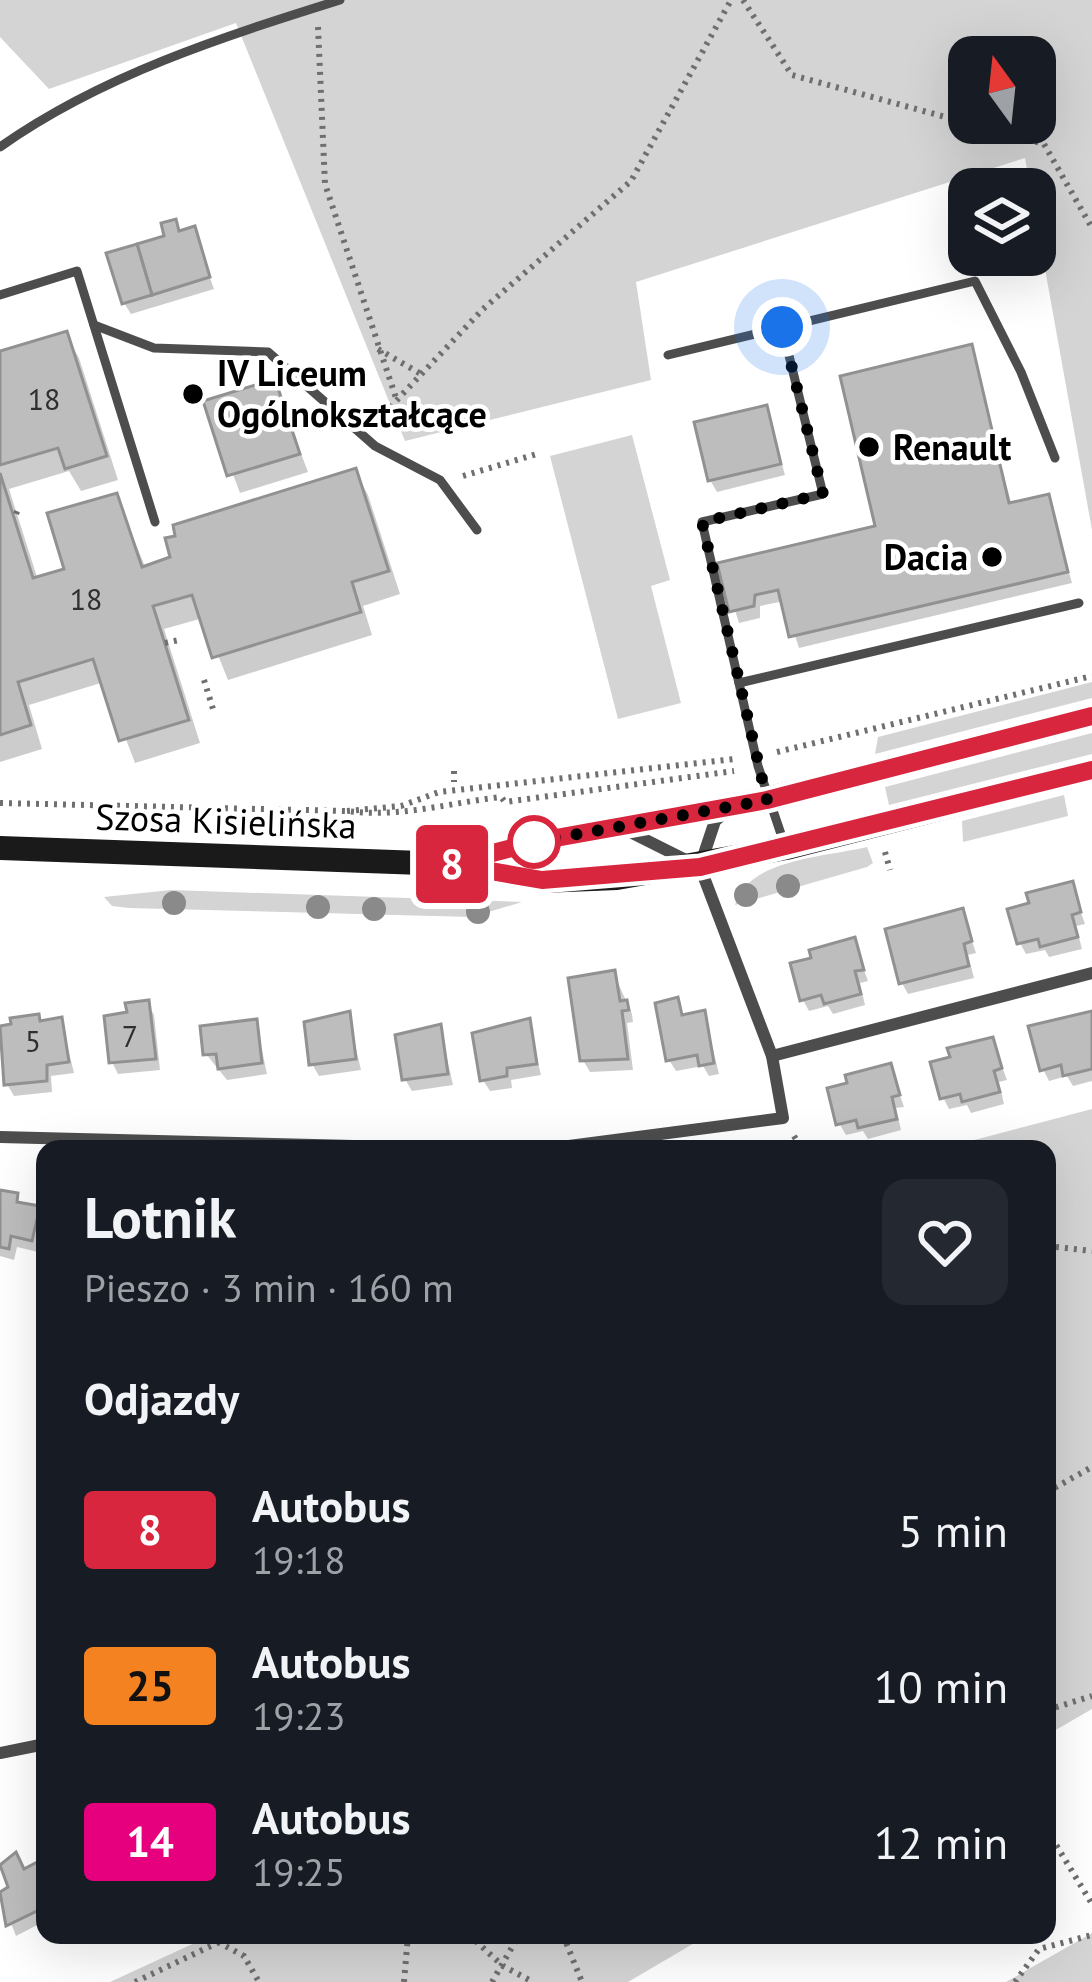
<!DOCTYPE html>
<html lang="pl">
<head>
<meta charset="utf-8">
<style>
  :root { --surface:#171b24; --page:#242831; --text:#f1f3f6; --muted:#9ea1a6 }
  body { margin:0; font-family:"PT Sans",sans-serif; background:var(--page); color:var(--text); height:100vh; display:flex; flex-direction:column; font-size:45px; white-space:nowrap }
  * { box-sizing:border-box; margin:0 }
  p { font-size:39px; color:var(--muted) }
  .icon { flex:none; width:66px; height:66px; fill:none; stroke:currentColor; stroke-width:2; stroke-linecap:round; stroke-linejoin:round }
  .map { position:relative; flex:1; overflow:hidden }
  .drawer { position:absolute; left:36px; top:1140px; width:1020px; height:804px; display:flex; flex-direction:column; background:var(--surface); border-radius:24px; box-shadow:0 12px 48px #0002 }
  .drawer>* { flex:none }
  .badge { padding:0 24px; border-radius:9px; font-size:42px; line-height:78px }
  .needle { width:78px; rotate:345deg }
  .fabs { position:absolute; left:948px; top:36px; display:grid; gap:24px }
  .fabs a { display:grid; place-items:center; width:108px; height:108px; border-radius:24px; background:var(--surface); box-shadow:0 12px 48px #0002; font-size:60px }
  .you { position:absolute; width:60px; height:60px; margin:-30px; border:9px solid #fff; border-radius:50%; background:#1a73e8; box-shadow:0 0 0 18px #1a73e833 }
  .map>.badge { position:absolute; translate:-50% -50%; box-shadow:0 0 0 6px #fff }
  h2 { padding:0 48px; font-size:45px; line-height:108px }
  .round { display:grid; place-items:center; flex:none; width:126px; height:126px; border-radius:24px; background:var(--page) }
  .head { display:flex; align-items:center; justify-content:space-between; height:204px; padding:0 48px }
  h1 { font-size:57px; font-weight:800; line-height:90px }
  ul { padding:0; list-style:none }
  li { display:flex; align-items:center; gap:36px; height:156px; padding:0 48px }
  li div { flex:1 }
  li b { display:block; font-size:45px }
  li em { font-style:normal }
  li .badge { min-width:132px; font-weight:700; text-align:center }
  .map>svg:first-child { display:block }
  .green { fill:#d4d4d4; fill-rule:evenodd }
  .shadow { fill:#0003 }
  .building { fill:#bdbdbd; stroke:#919191; stroke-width:3 }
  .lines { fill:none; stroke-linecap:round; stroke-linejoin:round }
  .path { stroke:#6f6f6f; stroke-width:6; stroke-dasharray:3 6; stroke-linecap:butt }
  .lane { stroke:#4d4d4d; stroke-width:9 }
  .street { stroke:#4d4d4d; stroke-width:12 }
  .secondary { stroke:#1a1a1a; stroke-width:24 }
  .tree { fill:#8a8a8a }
  .line-casing { stroke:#fff; stroke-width:27 }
  .line { stroke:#d7263d; stroke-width:18 }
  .walk { stroke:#000; stroke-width:12; stroke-dasharray:0 21.6 }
  .poi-dot { fill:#000; stroke:#fff; stroke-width:4.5 }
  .stop-dot { fill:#fff; stroke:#d7263d; stroke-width:6 }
  .labels { text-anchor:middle; stroke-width:9; stroke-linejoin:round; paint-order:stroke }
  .number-label { font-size:30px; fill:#2f2f2f }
  .poi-label { font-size:36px; font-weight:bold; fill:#000; stroke:#fff; text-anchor:start }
  .street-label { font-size:36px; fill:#000; stroke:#fff }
</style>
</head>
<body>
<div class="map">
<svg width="1092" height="1982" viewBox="0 0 1092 1982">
  <rect width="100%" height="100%" fill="#fff"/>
  <g class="green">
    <path d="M0 0H1092V530L1025 158 636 282 651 380 405 441 236 23 49 89 0 37ZM969 57H1035V123H969Z"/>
    <polygon points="632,435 670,580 651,586 681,703 618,719 550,456"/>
    <polygon points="1092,682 1092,698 875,754 878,737"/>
    <polygon points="1092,733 1092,754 889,805 885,787"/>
    <polygon points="1064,795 1068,816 963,842 962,821"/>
    <path d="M867 847 873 863 867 867 735 905C747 859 826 857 867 847Z"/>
    <polygon points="171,890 522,902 472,917 129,908 112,906 104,897"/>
    <polygon points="1092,1109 1092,1709 1047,1735 1047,1149 940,1149"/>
    <polygon points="1092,1933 1092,1982 1006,1982"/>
    <polygon points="212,1935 708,1935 628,1982 110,1982"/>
  </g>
  <g class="shadow">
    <polygon points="174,222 181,234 193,230 214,289 131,314 124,303"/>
    <polygon points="66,335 79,358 118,480 81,491 69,471 9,489 38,580 68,571 116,496 146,569 355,471 368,495 400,594 363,606 372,635 228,680 203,618 164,629 200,743 135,763 104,682 29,705 42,749 0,762 0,355"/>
    <polygon points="970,348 1012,506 1048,497 1072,583 799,648 784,601 760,606 760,618 739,623 721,566 879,529"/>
    <polygon points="274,382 308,472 240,493 206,403"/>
    <polygon points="766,408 785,475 717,492 710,480"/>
    <polygon points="1071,885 1085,924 1076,926 1082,949 1049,957 1045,950 1026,954 1020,943"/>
    <polygon points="962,912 976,953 968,955 974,978 908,994 902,983"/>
    <polygon points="853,941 868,981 860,983 865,1005 833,1014 828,1006 809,1011 803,1000"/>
    <polygon points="614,974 632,1014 633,1022 627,1023 633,1070 590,1072 583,1060"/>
    <polygon points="677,1001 684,1018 704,1013 719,1074 709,1076 703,1066 676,1071 669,1060"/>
    <polygon points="148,1004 154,1015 160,1070 118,1074 112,1062"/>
    <polygon points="348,1014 361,1070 319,1076 312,1064"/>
    <polygon points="1092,1014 1092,1081 1073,1086 1067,1076 1049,1081 1043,1069"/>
    <polygon points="61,1020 74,1073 51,1076 52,1092 14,1096 7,1084 0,1029 14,1027 13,1021"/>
    <polygon points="528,1021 541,1075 511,1080 512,1088 490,1091 483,1080"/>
    <polygon points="256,1022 267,1074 227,1080 206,1054"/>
    <polygon points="440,1027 453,1085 412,1091 405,1079"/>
    <polygon points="992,1040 1007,1080 999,1082 1004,1104 971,1113 967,1105 949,1109 943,1097"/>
    <polygon points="890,1066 904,1107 896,1108 901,1130 868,1139 863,1131 846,1135 839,1123"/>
    <polygon points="0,1193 38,1209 45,1220 38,1252 17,1247 14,1260 0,1256"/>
    <polygon points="45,1650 45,1684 37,1652"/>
    <polygon points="42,1863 45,1921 16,1936 0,1895"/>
  </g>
  <g class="building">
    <polygon points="176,219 179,231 195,226 210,277 152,295 137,244 164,236 161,223"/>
    <polygon points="137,244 152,295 122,304 106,253"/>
    <polygon points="67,331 107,456 65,469 58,448 0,465 0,351"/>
    <polygon points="972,344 1009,503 1049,494 1068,572 789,637 778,590 755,595 754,606 729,612 717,563 875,526 840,376"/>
    <polygon points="275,379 300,454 227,476 203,401"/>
    <polygon points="767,405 781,464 708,481 694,422"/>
    <polygon points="356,468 389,571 352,582 361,612 212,658 192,595 153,606 189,720 119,741 93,659 18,682 31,725 0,735 0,473 33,578 64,569 47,513 117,493 142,567 170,557 165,538 175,536 173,525"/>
    <polygon points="1073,881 1081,912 1072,915 1078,937 1040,947 1038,939 1017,944 1007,909 1029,903 1026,893"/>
    <polygon points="963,908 972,941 964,944 969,966 899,984 885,929"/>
    <polygon points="855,937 864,970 855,971 861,994 824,1004 821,995 800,1001 790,963 811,958 809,950"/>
    <polygon points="615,970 620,1001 627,1000 629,1010 622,1011 628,1059 580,1061 568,978"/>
    <polygon points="678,997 682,1015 705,1010 714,1063 699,1066 697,1055 666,1061 655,1003"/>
    <polygon points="149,1000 156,1059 109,1063 104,1016 127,1012 125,1003"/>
    <polygon points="350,1011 356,1059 309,1065 304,1022"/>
    <polygon points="1092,1011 1092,1069 1063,1076 1061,1065 1040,1071 1028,1026"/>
    <polygon points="39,1014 40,1021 62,1017 69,1062 47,1065 47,1081 4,1085 0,1026 11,1024 10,1018"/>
    <polygon points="530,1018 537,1064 507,1068 507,1076 480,1081 472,1033"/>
    <polygon points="257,1019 262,1063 218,1069 216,1054 203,1055 200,1026"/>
    <polygon points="441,1024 448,1074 402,1080 395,1035"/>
    <polygon points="993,1037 1002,1068 994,1071 1000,1092 962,1102 960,1094 940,1099 930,1062 950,1057 947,1048"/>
    <polygon points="891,1063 900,1095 892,1097 897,1119 858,1128 856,1120 836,1125 827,1088 847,1083 845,1075"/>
    <polygon points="0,1190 18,1193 17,1202 40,1206 32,1241 11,1236 9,1249 0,1247"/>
    <polygon points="16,1852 24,1869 43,1859 45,1907 6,1926 0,1892 8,1887 0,1865"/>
  </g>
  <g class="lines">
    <g class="path">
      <polyline points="743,0 792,75 1044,144 1092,228"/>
      <polyline points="318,27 325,184 397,401"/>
      <polyline points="378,349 421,374"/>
      <polyline points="378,420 483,309 631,181 731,0"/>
      <polyline points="463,476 540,453"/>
      <polyline points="16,514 18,509"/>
      <polyline points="165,643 179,640"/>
      <polyline points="204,680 213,709"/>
      <polyline points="777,752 1092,676"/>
      <polyline points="454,771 454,782"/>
      <path d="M0 803 347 811C400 818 448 803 501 797L505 802 734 771"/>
      <polyline points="347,811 401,806 439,792 734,759"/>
      <polyline points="885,852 890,870"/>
      <polyline points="794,1136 802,1149"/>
      <polyline points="1047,1246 1092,1251"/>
      <polyline points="1047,1492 1092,1467"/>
      <polyline points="1047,1710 1092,1696"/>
      <polyline points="1047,1830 1092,1904"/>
      <polyline points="469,1935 503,1966 533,1982"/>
      <polyline points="563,1935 582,1982"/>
      <polyline points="218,1942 244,1956 259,1982"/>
      <polyline points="135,1982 234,1935"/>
      <polyline points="404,1982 408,1935"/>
      <polyline points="492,1982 519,1935"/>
      <polyline points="1015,1982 1039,1949 1092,1935"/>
    </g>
    <g class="lane">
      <path d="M0 147C102 75 222 37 340 0"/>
      <polyline points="0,295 77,271 155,522"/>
      <polyline points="94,325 154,348 268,352 375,446 440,480 477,530"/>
      <polyline points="782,327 823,494 702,522 758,766 784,843"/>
      <polyline points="668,355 975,281 1021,372 1055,458"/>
      <polyline points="739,683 1079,603"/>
    </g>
    <g class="street">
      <polyline points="700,866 715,821 727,811"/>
      <polyline points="772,1056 1092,973"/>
      <polyline points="0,1137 474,1149"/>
      <polyline points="546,1149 783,1118 772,1056 700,867 622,828"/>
      <polyline points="0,1753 45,1744"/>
    </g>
    <g class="secondary">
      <polyline points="0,848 450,864 542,881 617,878 786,848 1092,770"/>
      <polyline points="458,862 540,841 767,799 1092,716"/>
    </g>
  </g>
  <g class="tree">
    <circle cx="788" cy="886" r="12"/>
    <circle cx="746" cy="895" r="12"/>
    <circle cx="174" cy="903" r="12"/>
    <circle cx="318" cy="907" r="12"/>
    <circle cx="374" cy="909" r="12"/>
    <circle cx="478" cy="912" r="12"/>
  </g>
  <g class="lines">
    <g class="line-casing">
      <polyline id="line" points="1092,716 767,800 539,841 450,864 542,880 700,867 1092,770"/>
    </g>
    <use href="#line" class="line"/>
    <polyline class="walk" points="534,842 767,800 702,522 823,494 782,327"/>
  </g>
  <g class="poi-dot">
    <circle cx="193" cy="394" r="12"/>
    <circle cx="869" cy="447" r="12"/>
    <circle cx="992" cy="557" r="12"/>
  </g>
  <circle class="stop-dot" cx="534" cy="842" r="24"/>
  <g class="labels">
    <g class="number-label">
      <text x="44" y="410">18</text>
      <text x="86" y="610">18</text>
      <text x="130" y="1047">7</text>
      <text x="33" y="1052">5</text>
    </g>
    <g class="poi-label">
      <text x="217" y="386">IV Liceum<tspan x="217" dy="41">Ogólnokształcące</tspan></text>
      <text x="893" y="460">Renault</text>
      <text x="968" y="570" text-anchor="end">Dacia</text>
    </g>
    <g class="street-label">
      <text transform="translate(226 821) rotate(2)" y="13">Szosa Kisielińska</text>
    </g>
  </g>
</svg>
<div class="fabs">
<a><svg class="needle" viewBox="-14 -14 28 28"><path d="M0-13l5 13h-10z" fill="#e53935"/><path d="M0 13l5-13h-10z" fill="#9ea1a6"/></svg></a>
<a><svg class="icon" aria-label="layers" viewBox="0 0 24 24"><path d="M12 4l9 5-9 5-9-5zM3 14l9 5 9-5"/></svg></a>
</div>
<div class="you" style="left:782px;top:327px"></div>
<b class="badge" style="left:452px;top:864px;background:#d7263d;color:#fff">8</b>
<section class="drawer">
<div class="head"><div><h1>Lotnik</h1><p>Pieszo · 3 min · 160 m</p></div><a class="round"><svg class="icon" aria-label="heart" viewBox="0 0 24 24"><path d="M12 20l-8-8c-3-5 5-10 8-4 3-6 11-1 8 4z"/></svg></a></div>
<h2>Odjazdy</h2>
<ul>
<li><span class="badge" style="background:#d7263d;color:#fff">8</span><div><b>Autobus</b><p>19:18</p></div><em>5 min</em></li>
<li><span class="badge" style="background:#f58220;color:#111">25</span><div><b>Autobus</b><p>19:23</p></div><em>10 min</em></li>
<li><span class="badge" style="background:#e6007e;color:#fff">14</span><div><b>Autobus</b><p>19:25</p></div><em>12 min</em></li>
</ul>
</section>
</div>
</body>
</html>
